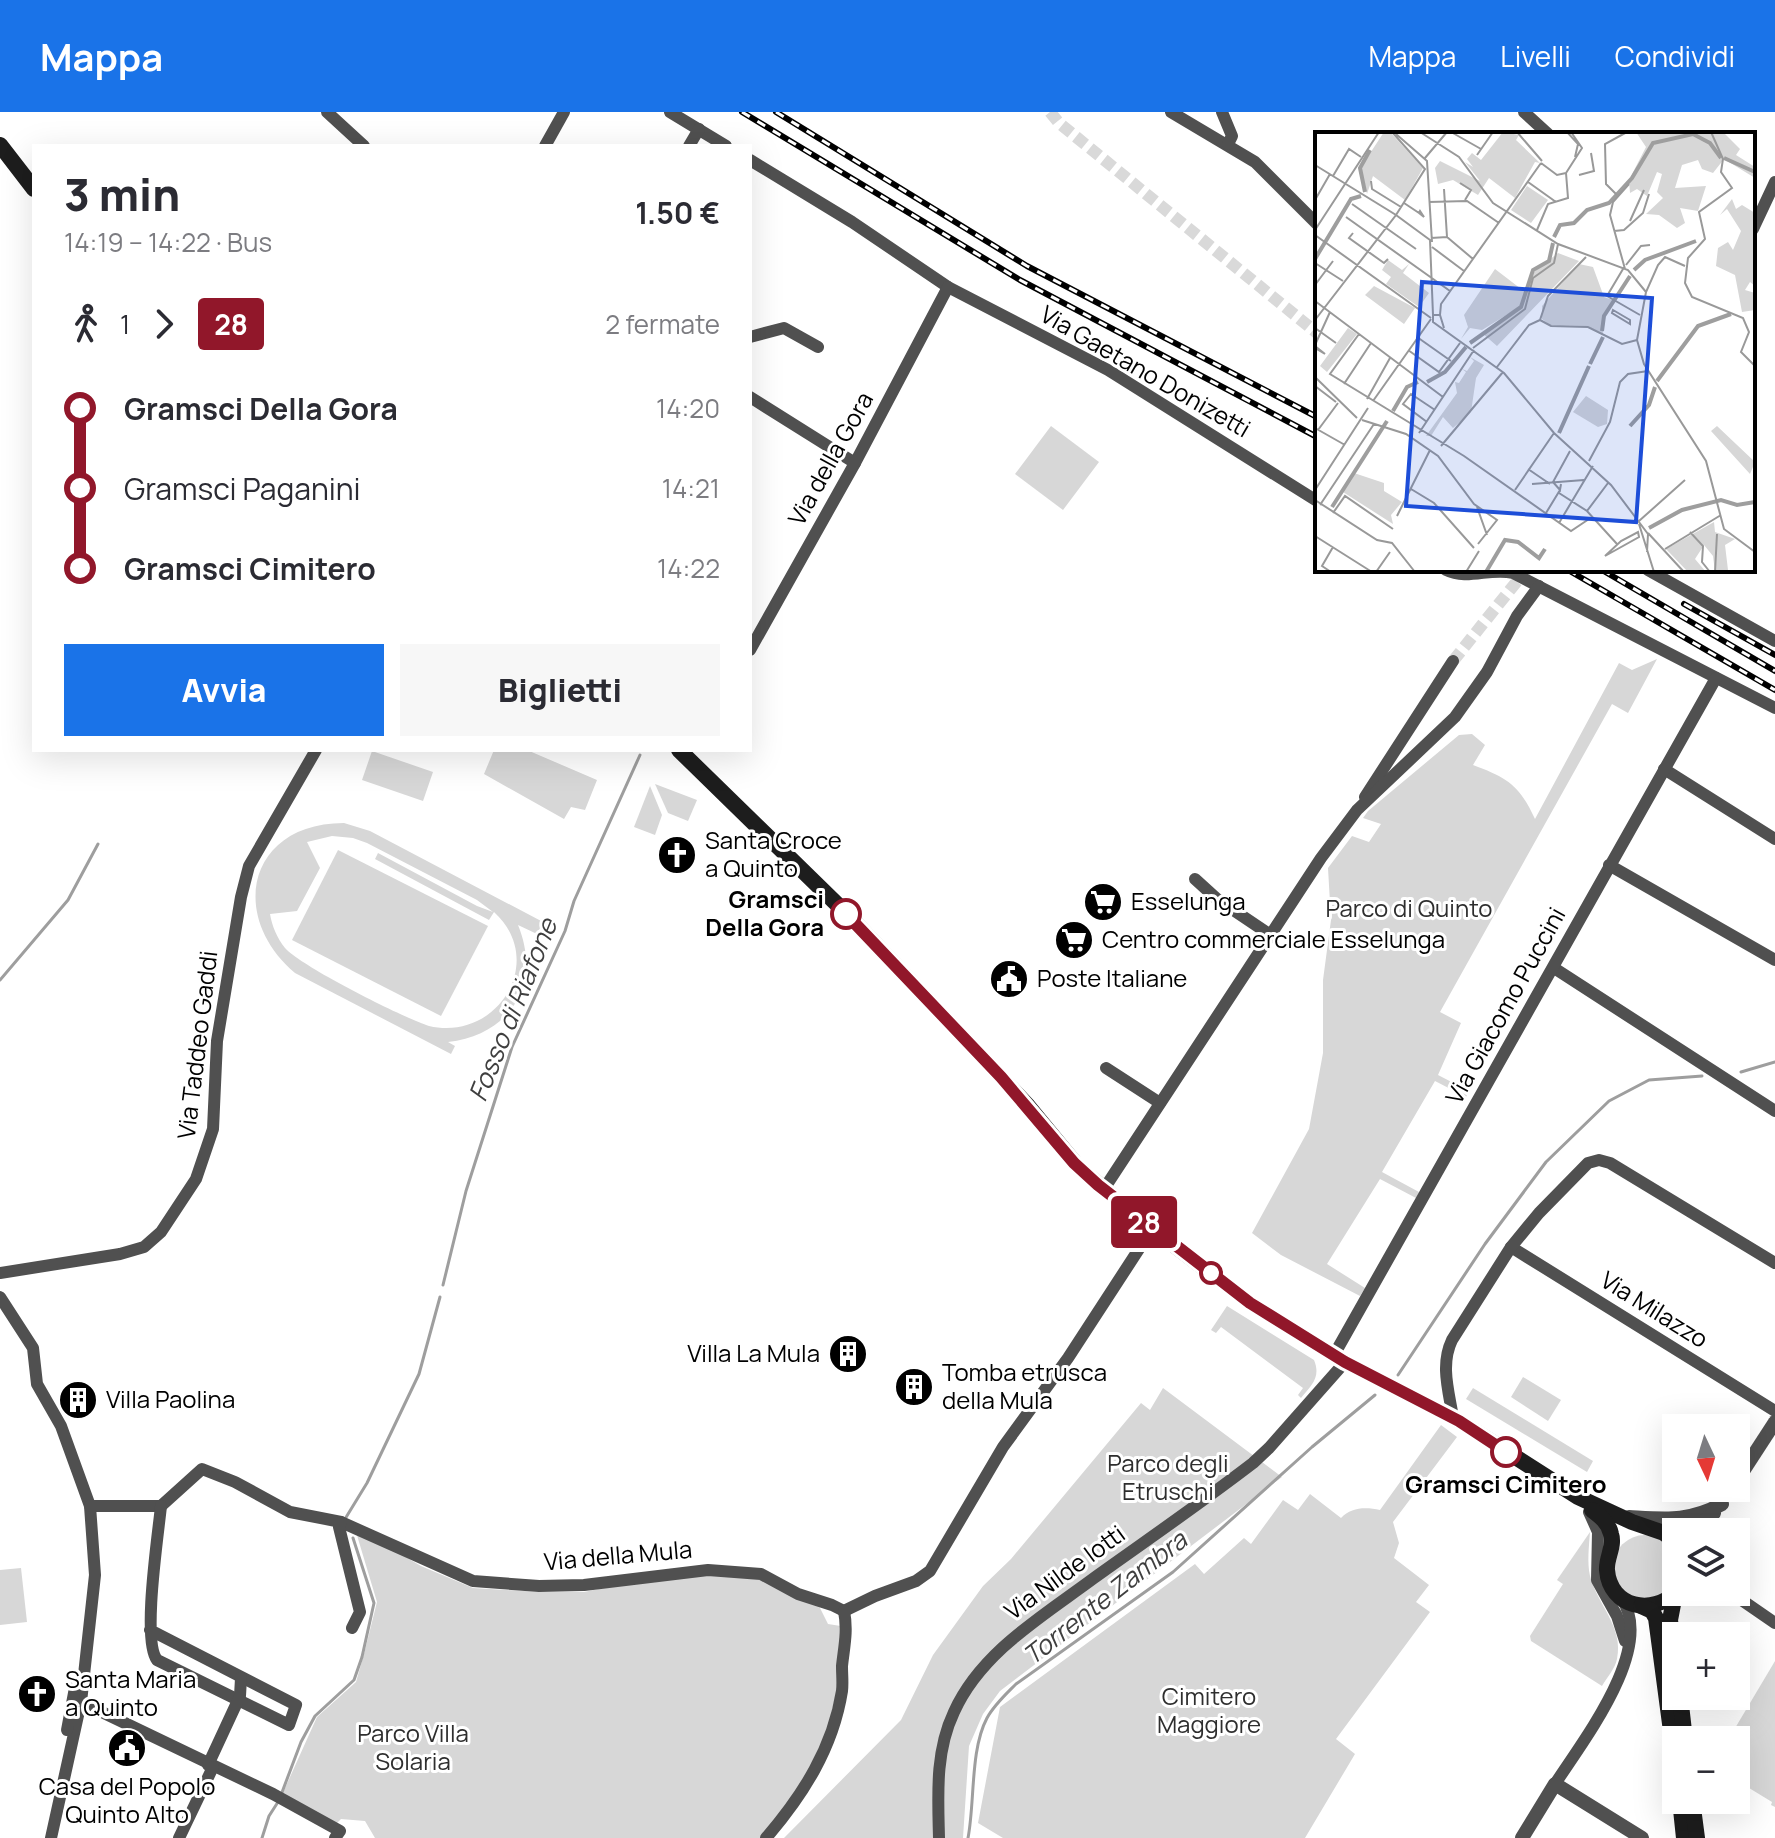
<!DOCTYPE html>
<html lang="it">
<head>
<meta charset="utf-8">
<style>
  :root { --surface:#fff; --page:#f7f7f7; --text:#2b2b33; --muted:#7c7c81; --accent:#1a73e8 }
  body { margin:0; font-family:Manrope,sans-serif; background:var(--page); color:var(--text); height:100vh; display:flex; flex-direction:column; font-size:30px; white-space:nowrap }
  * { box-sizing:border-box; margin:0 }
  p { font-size:26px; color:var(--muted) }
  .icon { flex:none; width:44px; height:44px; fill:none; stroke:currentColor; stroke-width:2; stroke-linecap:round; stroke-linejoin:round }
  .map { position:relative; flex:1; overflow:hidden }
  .panel { position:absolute; left:32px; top:32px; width:720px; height:608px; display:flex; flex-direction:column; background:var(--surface); border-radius:0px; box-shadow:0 8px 32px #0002 }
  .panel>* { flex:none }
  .badge { padding:0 16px; border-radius:6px; font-size:28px; line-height:52px }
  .needle { width:52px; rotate:176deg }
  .fabs { position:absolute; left:1662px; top:1302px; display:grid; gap:16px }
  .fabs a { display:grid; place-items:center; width:88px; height:88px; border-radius:0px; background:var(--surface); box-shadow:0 8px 32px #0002; font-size:40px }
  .map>.badge { position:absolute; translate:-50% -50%; box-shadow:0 0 0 4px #fff }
  .legs { display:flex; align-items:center; gap:12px; height:88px; padding:0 32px; font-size:26px }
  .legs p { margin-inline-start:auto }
  .head { display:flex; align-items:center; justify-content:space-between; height:136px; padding:0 32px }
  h1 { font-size:44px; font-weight:800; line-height:60px }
  .cta { display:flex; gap:16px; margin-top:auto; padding:16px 32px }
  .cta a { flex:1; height:92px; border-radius:0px; background:var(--accent); color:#fff; font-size:32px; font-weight:800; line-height:92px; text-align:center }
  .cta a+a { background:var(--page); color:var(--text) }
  ul { padding:0 32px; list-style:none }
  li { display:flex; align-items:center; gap:28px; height:80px; font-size:30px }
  li i { display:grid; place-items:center; width:12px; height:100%; margin:0 10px; background:currentColor }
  li i::after { content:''; width:20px; height:20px; margin:-10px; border:6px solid; border-radius:50%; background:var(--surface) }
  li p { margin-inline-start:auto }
  li:first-child i { background:linear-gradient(#0000 50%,currentColor 0) }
  li:last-child i { background:linear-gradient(currentColor 50%,#0000 0) }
  header { display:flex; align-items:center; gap:48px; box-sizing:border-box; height:112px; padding:0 40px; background:var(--accent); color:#fff }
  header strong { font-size:38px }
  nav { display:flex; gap:44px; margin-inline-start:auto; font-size:28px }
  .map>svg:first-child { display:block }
  .green { fill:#d7d7d7; fill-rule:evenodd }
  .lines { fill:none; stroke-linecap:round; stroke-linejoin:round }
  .stream { stroke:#9e9e9e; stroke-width:3 }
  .minor-tunnel { stroke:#d9d9d9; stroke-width:12; stroke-dasharray:12 6; stroke-linecap:butt }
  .minor { stroke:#505050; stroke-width:12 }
  .tertiary { stroke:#505050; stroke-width:14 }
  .secondary { stroke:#1d1d1d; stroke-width:16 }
  .rail-casing { stroke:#000; stroke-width:6 }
  .rail { stroke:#fff; stroke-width:3; stroke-dasharray:9; stroke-linecap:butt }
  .line-1-casing { stroke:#fff; stroke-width:18 }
  .line-1 { stroke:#91172a; stroke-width:12 }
  .stop-1-dot { fill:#fff; stroke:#91172a; stroke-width:4 }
  .labels { text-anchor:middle; stroke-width:6; stroke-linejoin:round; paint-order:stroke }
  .street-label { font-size:24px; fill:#000; stroke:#fff }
  .poi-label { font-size:24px; fill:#000; stroke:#fff; text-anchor:start }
  .stop-label { font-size:24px; font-weight:bold; fill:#000; stroke:#fff; text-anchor:end }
  .park-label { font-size:24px; fill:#2e2e2e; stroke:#fff }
  .water-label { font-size:26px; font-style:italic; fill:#3f3f3f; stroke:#fff }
  .inset-river { fill:none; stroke:#9e9e9e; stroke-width:4 }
  .inset-road { fill:none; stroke:#999; stroke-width:2 }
  .view { fill:#1d4ed8; fill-opacity:0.15; stroke:#1d4ed8; stroke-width:4 }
  .inset-edge { fill:none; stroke:#000; stroke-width:4 }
</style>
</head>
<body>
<header>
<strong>Mappa</strong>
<nav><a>Mappa</a><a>Livelli</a><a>Condividi</a></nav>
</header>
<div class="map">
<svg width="1775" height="1726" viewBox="0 0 1775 1726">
  <rect width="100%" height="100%" fill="#fff"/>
  <g class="green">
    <polygon points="1051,314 1099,350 1063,398 1015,362"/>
    <path d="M1657 547 1628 601 1612 592 1440 900 1461 911 1438 963 1469 979 1466 985 1435 969 1382 1060 1419 1080 1416 1086 1380 1067 1327 1152 1365 1176 1360 1184 1281 1143 1252 1121 1309 1017 1323 941V868L1331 808 1328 756 1352 724 1369 730 1381 712 1363 706 1368 699 1459 623 1472 622 1485 633 1473 653C1508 666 1519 673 1535 707L1619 551 1632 558Z"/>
    <polygon points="494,638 527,638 597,668 585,698 571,695 564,707 484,662"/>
    <polygon points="372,639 433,660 423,689 362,668"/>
    <polygon points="655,672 697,688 688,709 668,701"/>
    <polygon points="650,674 662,703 655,723 634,715"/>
    <path d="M344 711 370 719 543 810 537 822 518 813C542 871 511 923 448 930L455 934 451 942 295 861C227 803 249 711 344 711ZM332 724 353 726 367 731 477 788 493 800 477 794 378 741 375 747 489 808 494 800C548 849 497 930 429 914 402 905 302 855 285 836 277 826 272 814 270 802L297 799 320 756 307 730Z"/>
    <polygon points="338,738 488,814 441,904 292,828"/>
    <path d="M1227 1194 1314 1248C1321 1265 1312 1273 1301 1286L1298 1283 1303 1276 1221 1215 1216 1221 1211 1218Z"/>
    <polygon points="1523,1265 1561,1288 1548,1309 1511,1285"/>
    <polygon points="1163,1276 1282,1365 1000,1579 983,1602 969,1634 963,1726 784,1726 901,1608 933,1543 983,1474 1011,1447 1141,1291 1150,1298"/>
    <polygon points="1473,1276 1593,1349 1587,1360 1466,1287"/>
    <path d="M1441 1313 1457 1325 1393 1410 1399 1431 1394 1446 1429 1473 1416 1490 1430 1500 1336 1627 1355 1642 1305 1726H1003L978 1711 1000 1595 1195 1452 1204 1462 1244 1426 1251 1432 1283 1388 1298 1398 1310 1382 1341 1406C1351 1395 1366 1395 1380 1398Z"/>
    <polygon points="356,1420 366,1422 421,1454 473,1476 540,1480 584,1480 647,1467 708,1461 763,1466 818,1492 828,1512 847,1515 842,1555 821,1647 766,1726 375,1726 365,1709 341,1707 335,1713 281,1685 317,1605 356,1570 364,1542 377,1490"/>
    <path d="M1590 1420C1589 1434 1587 1450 1590 1464 1597 1492 1624 1515 1617 1547 1615 1557 1607 1565 1602 1574L1531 1529 1530 1524 1563 1472 1557 1468Z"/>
    <circle cx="1645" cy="1455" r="32"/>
    <polygon points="21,1456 27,1510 0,1513 0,1458"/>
    <polygon points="1775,1549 1775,1695 1771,1693 1772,1690 1736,1668 1736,1628 1728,1628"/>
  </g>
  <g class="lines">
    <g class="stream">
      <polyline points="0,868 68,788 98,732"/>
      <polyline points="1741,960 1775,950"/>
      <polyline points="443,1173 466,1079 512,935 565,819 574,789 640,643"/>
      <polyline points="1398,1263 1485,1132 1546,1050 1609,989 1649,968 1702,964"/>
      <polyline points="345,1407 367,1371 419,1262 440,1185"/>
      <polyline points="281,1683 301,1630 315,1604 354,1568 362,1545 374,1491 353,1426"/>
      <polyline points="262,1726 269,1704 278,1690"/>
      <path d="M968 1726C975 1690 970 1638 987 1606 994 1593 1005 1583 1016 1572L1173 1460 1312 1335 1375 1283"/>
    </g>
    <g class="minor-tunnel">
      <polyline points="1050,0 1059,11 1317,221"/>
      <polyline points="1453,549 1526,458"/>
    </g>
    <g class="minor">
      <polyline points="327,0 364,34"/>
      <polyline points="670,0 726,34"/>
      <polyline points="1171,0 1255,50 1317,112"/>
      <polyline points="1222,0 1232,24 1228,32"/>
      <polyline points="1524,0 1548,22"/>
      <polyline points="545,34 564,0"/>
      <polyline points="689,34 699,17"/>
      <polyline points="750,48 852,110 948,175 1108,258 1317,389"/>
      <polyline points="1753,117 1775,70"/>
      <polyline points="750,225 784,216 818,235"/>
      <polyline points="750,285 855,351"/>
      <path d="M1446 458C1468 469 1490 455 1513 461L1775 596"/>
      <polyline points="1648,458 1775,529"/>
      <polyline points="750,538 855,351 948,175"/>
      <polyline points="1664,657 1775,727"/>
      <polyline points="1365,685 1453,549"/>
      <polyline points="1609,753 1775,848"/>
      <polyline points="1195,767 1217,787 1269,822"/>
      <polyline points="1554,856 1775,999"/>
      <polyline points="1106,956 1160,991"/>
      <polyline points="1104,1077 1321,746 1357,698 1455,605 1487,560 1517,504 1539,474"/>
      <polyline points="1511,1135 1775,1299"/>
      <polyline points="0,1161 120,1142 144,1135 161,1120 196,1067 213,1017 217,929 241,785 249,754 316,638"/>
      <polyline points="0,1185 33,1236 37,1272 61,1314 90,1394 95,1463 81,1590 51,1726"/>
      <polyline points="1334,1243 1716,566"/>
      <path d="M1453 1306C1449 1280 1440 1253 1452 1228L1511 1135 1539 1101 1588 1051 1599 1048 1610 1051 1775 1151"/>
      <polyline points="90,1394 161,1394 202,1357 235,1370 290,1400 341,1410 473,1469 539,1474 584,1473 708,1458 761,1462 798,1482 832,1493 844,1499"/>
      <polyline points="1589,1400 1598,1420 1597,1468 1617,1504 1625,1529"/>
      <polyline points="341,1410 339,1415 360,1500 352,1516"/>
      <polyline points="1730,1480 1775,1511"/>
      <polyline points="844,1499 875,1484 916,1469 930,1459 1003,1335 1068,1246 1152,1117"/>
      <path d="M150 1518 296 1593 289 1613 157 1548C142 1529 158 1424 161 1394"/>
      <polyline points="81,1590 273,1682 340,1719 335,1726"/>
      <polyline points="67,1618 77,1565"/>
      <polyline points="208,1653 240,1584 241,1566"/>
      <path d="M1555 1672C1582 1630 1657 1535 1621 1486"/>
      <polyline points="179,1726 213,1655"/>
      <path d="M766 1726C803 1683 833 1636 842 1579 843 1571 842 1563 842 1554 844 1535 848 1519 844 1499"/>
      <path d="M939 1726C938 1683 935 1640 954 1600 981 1540 1043 1504 1094 1466 1147 1428 1201 1391 1253 1351L1269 1336 1345 1250"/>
    </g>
    <g class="tertiary">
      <polyline points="1736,1370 1775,1310"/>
      <path d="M1629 1405C1666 1407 1689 1410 1722 1392"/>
      <polyline points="1680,1420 1697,1414 1714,1401"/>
      <polyline points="1522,1726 1555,1672 1642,1726"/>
    </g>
    <g class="secondary">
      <polyline points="0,33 34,77"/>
      <polyline points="679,638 846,801 1028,994 1079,1056 1140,1107 1250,1191 1345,1250 1459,1309 1578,1385 1632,1410 1664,1421 1676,1430"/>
      <path d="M1592 1398C1600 1404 1609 1411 1611 1422 1615 1434 1606 1446 1607 1458 1610 1496 1653 1504 1676 1480"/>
      <polyline points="1675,1482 1670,1508 1676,1554"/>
      <polyline points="1641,1494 1652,1499 1656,1506 1676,1657"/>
      <polyline points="1680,1584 1685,1628"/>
      <polyline points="1680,1688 1684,1726"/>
      <polyline points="1692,1688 1697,1726"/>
    </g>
    <g class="rail-casing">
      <g id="rail">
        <polyline points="742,0 1020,168 1317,325"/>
        <polyline points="776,0 1027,154 1317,305"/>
        <polyline points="1568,458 1775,578"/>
        <polyline points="1602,458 1775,559"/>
        <polyline points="1684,492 1775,543"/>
      </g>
    </g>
    <use href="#rail" class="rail"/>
  </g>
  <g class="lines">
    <g class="line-1-casing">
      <polyline id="line-1" points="846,802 1001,965 1074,1051 1098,1073 1250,1191 1345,1250 1459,1309 1506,1340"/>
    </g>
    <use href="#line-1" class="line-1"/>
  </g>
  <defs>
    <g id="church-disc" transform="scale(2)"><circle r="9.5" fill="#000" stroke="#fff"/><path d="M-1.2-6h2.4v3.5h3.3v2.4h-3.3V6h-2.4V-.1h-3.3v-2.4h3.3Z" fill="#fff"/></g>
    <g id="supermarket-disc" transform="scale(2)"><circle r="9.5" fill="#000" stroke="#fff"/><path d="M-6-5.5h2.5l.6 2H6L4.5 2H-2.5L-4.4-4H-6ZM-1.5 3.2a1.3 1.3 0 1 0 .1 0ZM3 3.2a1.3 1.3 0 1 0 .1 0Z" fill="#fff"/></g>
    <g id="civic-disc" transform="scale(2)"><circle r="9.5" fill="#000" stroke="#fff"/><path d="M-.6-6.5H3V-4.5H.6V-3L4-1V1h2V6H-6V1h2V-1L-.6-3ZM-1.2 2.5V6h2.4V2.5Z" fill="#fff"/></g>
    <g id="building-disc" transform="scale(2)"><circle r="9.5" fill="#000" stroke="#fff"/><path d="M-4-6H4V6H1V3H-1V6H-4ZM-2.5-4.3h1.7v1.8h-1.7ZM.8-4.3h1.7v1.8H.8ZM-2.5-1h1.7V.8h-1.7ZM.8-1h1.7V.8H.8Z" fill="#fff"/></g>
  </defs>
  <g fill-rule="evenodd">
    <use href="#church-disc" x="677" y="743"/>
    <use href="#supermarket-disc" x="1103" y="790"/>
    <use href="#supermarket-disc" x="1074" y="828"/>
    <use href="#civic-disc" x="1009" y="867"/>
    <use href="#building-disc" x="848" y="1242"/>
    <use href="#building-disc" x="914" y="1275"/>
    <use href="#building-disc" x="78" y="1288"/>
    <use href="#church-disc" x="37" y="1582"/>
    <use href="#civic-disc" x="127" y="1636"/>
  </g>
  <g class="stop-1-dot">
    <circle cx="846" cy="802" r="14"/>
    <circle cx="1211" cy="1161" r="10"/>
    <circle cx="1506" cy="1340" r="14"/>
  </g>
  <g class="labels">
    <g class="street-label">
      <text transform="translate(1145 260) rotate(30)" y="8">Via Gaetano Donizetti</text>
      <text transform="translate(831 347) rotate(-61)" y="8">Via della Gora</text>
      <text transform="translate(1506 894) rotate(-61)" y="8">Via Giacomo Puccini</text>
      <text transform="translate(198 933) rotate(-83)" y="8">Via Taddeo Gaddi</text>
      <text transform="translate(1654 1198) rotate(32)" y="8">Via Milazzo</text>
      <text transform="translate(618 1444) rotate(-5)" y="8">Via della Mula</text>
      <text transform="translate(1065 1461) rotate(-36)" y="8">Via Nilde Iotti</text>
    </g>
    <g class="poi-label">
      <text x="705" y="737">Santa Croce<tspan x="705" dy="28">a Quinto</tspan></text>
      <text x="1131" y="798">Esselunga</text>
      <text x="1102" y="836">Centro commerciale Esselunga</text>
      <text x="1037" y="875">Poste Italiane</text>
      <text x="820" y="1250" text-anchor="end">Villa La Mula</text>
      <text x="942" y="1269">Tomba etrusca<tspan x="942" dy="28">della Mula</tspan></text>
      <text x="106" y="1296">Villa Paolina</text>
      <text x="65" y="1576">Santa Maria<tspan x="65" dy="28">a Quinto</tspan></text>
      <text x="127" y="1683" text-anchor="middle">Casa del Popolo<tspan x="127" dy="28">Quinto Alto</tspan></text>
    </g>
    <g class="stop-label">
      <text x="824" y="796">Gramsci<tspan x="824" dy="28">Della Gora</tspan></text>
      <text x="1506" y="1381" text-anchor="middle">Gramsci Cimitero</text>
    </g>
    <g class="park-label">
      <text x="1409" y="805">Parco di Quinto</text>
      <text x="1168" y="1360">Parco degli<tspan x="1168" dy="28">Etruschi</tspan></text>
      <text x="1209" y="1593">Cimitero<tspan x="1209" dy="28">Maggiore</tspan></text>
      <text x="413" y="1630">Parco Villa<tspan x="413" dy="28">Solaria</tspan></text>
    </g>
    <g class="water-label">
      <text transform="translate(513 898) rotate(-68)" y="9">Fosso di Riafone</text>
      <text transform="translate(1105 1486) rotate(-38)" y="9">Torrente Zambra</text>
    </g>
  </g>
  <g transform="translate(1315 20)">
    <rect width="440" height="440" fill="#fff"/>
    <path d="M69 0H75L108 36 90 68 58 44 52 62 46 35ZM188 0 204 3 201 8 225 31 220 30 200 66 174 46 163 63 138 48 123 52 120 36 125 29 165 49 150 30 158 35 152 27 157 21 166 28ZM321 0H408L425 17 421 23 440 35V46L409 27 398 41 387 37 383 28 367 33 360 56 391 54 383 79 365 76 370 91 362 96 344 83 331 82 348 66 342 60 347 42 342 40 332 64 322 57 315 61 314 48 331 15ZM212 54 233 68 216 91 196 78ZM417 67 421 77 427 73 440 81V154L435 150 430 158 440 161V178L427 180 420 143 401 134 403 116 413 110 418 118 426 99 412 77 405 83ZM243 121 264 129 182 214 167 201 206 176 219 140ZM73 128 87 138 94 132 88 141 114 161 104 175 71 152 76 145 67 138ZM264 132 278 135 289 165 300 169 288 187V203L273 194 235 193 227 187V174ZM180 137 210 160 206 174 167 198 155 196 146 207 153 195 149 183ZM59 154 100 176 89 192 50 163ZM33 196 42 202 12 240 5 234ZM155 225 169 233 161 246 156 280 138 296 128 285 116 304H111L142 261 140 250 144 251 151 240 147 237 152 239 159 229ZM271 264 293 278 292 292 283 295 258 280ZM402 294 440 330 435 342 396 299ZM39 341 69 351V359L87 370 76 383 78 392 28 360ZM399 390 400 400 420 407 410 413 413 438 400 440 398 424 389 413 380 427 391 440H373L351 417Z" fill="#d7d7d7"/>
    <path class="inset-river" d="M409 26 440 40M50 60 45 36 55 18M239 105 245 93 259 91 272 78 294 71 317 46 338 11 378 2 395 11 406 26M0 127 36 67 46 64M319 138 330 128 381 109M287 199 289 184 315 144M155 211 206 175 218 138 234 129 238 111M275 232 288 205M342 249 383 194 416 182M112 250 130 240 151 215M78 279 92 255 103 250M315 294 334 273 340 255M244 301 274 234M17 375 72 289M334 396 367 378 406 368 422 373 440 370M171 440 190 408 203 410 224 426 230 417"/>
    <path class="inset-road" d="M77 0 110 37 81 83 115 108 118 183M105 0 144 25 178 71 243 112 313 138 331 160M136 0 166 17M202 0 227 29M252 0 263 12 260 25M396 0 408 27 406 40 417 56 384 80 390 107 373 126 370 151 377 165 428 186 434 200 426 220 440 234M81 2 112 29 117 110M162 23 178 0M110 26 132 0M226 31 242 43 251 41M0 33 81 83 0 188M251 41 267 16 256 0M264 43 279 39 276 21M18 44 34 17 46 25M56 49 57 57 86 75M213 50 241 70M145 51 156 58 150 68M129 57 132 105M302 63 291 52 290 12 312 0M0 68 15 42M114 70 152 69 184 91M89 71 104 81 109 85 105 79 104 81M37 72 101 117M31 85 135 159M315 89 329 58M0 98 64 0M222 98 233 72 253 66 251 41M299 99 309 98 328 81 334 62M38 101 34 106 69 131 73 127M0 103 116 186M116 106 132 105 158 127M117 115 149 139M0 131 28 149M311 133 326 114 335 113M370 134 350 125 343 133 331 160 322 208 329 232 391 329 409 397 440 420M308 137 292 164 325 183M310 137 295 83 298 70 314 52M0 153 18 129M0 169 128 265M298 178 315 188V192L297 181ZM125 183 126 172 226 31M225 188 236 194 273 195 307 212 322 208M225 188 233 164 271 125M0 196 21 211M129 196 125 183H118V190L189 241 239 301 296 353 333 402 332 420M44 202 15 242 149 324 256 399 277 385M102 205 136 229M0 213 15 180M0 214 10 222 0 216M158 216 210 177 218 146 239 131 243 112M93 218 124 240 145 211M182 235 214 193 225 188M0 245 42 286M29 252 56 211M0 254 21 270M52 267 75 226M58 269 116 187M47 288 91 302 123 324 159 372 182 388 163 412M112 290 88 272 96 262 120 278M0 296 30 313M3 298 23 271M104 301 159 218M126 314 188 240M274 329 295 290 305 250 313 242 333 239M213 337 235 352M217 352 269 348M246 352 245 358 238 350 255 319M96 357 119 371 159 416M0 358 53 276M200 358 239 301M244 361 272 379 302 412M0 368 62 408 77 411 100 440M5 373 59 292M162 375 172 403M272 379 293 351M18 381 30 364 78 397M231 381 245 358M82 384 115 318M324 389 370 348M244 391 278 334M324 392 339 440M323 400 324 405 290 424 306 409ZM375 400 388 414 387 430 395 440M333 401 369 440M0 404 57 440M350 417 406 383M16 440 7 434 18 415M61 440 75 420M151 440 164 419M400 440 402 402"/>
    <path class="view" d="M107 150 337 166 321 390 91 374Z"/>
    <rect width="440" height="440" class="inset-edge"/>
  </g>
</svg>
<div class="fabs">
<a><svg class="needle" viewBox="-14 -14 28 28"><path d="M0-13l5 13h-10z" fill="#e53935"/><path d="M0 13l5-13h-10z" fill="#7c7c81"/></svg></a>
<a><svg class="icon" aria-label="layers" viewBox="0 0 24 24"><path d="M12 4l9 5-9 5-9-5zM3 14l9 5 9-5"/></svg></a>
<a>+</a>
<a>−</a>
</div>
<b class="badge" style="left:1144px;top:1110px;background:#91172a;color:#fff">28</b>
<section class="panel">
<div class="head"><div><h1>3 min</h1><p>14:19 – 14:22 · Bus</p></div><b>1.50 €</b></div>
<div class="legs"><svg class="icon" aria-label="walk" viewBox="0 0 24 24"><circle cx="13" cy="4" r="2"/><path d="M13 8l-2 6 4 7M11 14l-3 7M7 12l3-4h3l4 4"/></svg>1<svg class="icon" aria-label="forward" viewBox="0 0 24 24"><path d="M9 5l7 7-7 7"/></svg><b class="badge" style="background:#91172a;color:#fff">28</b><p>2 fermate</p></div>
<ul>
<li><i style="color:#91172a"></i><b>Gramsci Della Gora</b><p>14:20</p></li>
<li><i style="color:#91172a"></i><span>Gramsci Paganini</span><p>14:21</p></li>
<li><i style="color:#91172a"></i><b>Gramsci Cimitero</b><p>14:22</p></li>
</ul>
<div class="cta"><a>Avvia</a><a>Biglietti</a></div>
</section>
</div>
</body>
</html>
